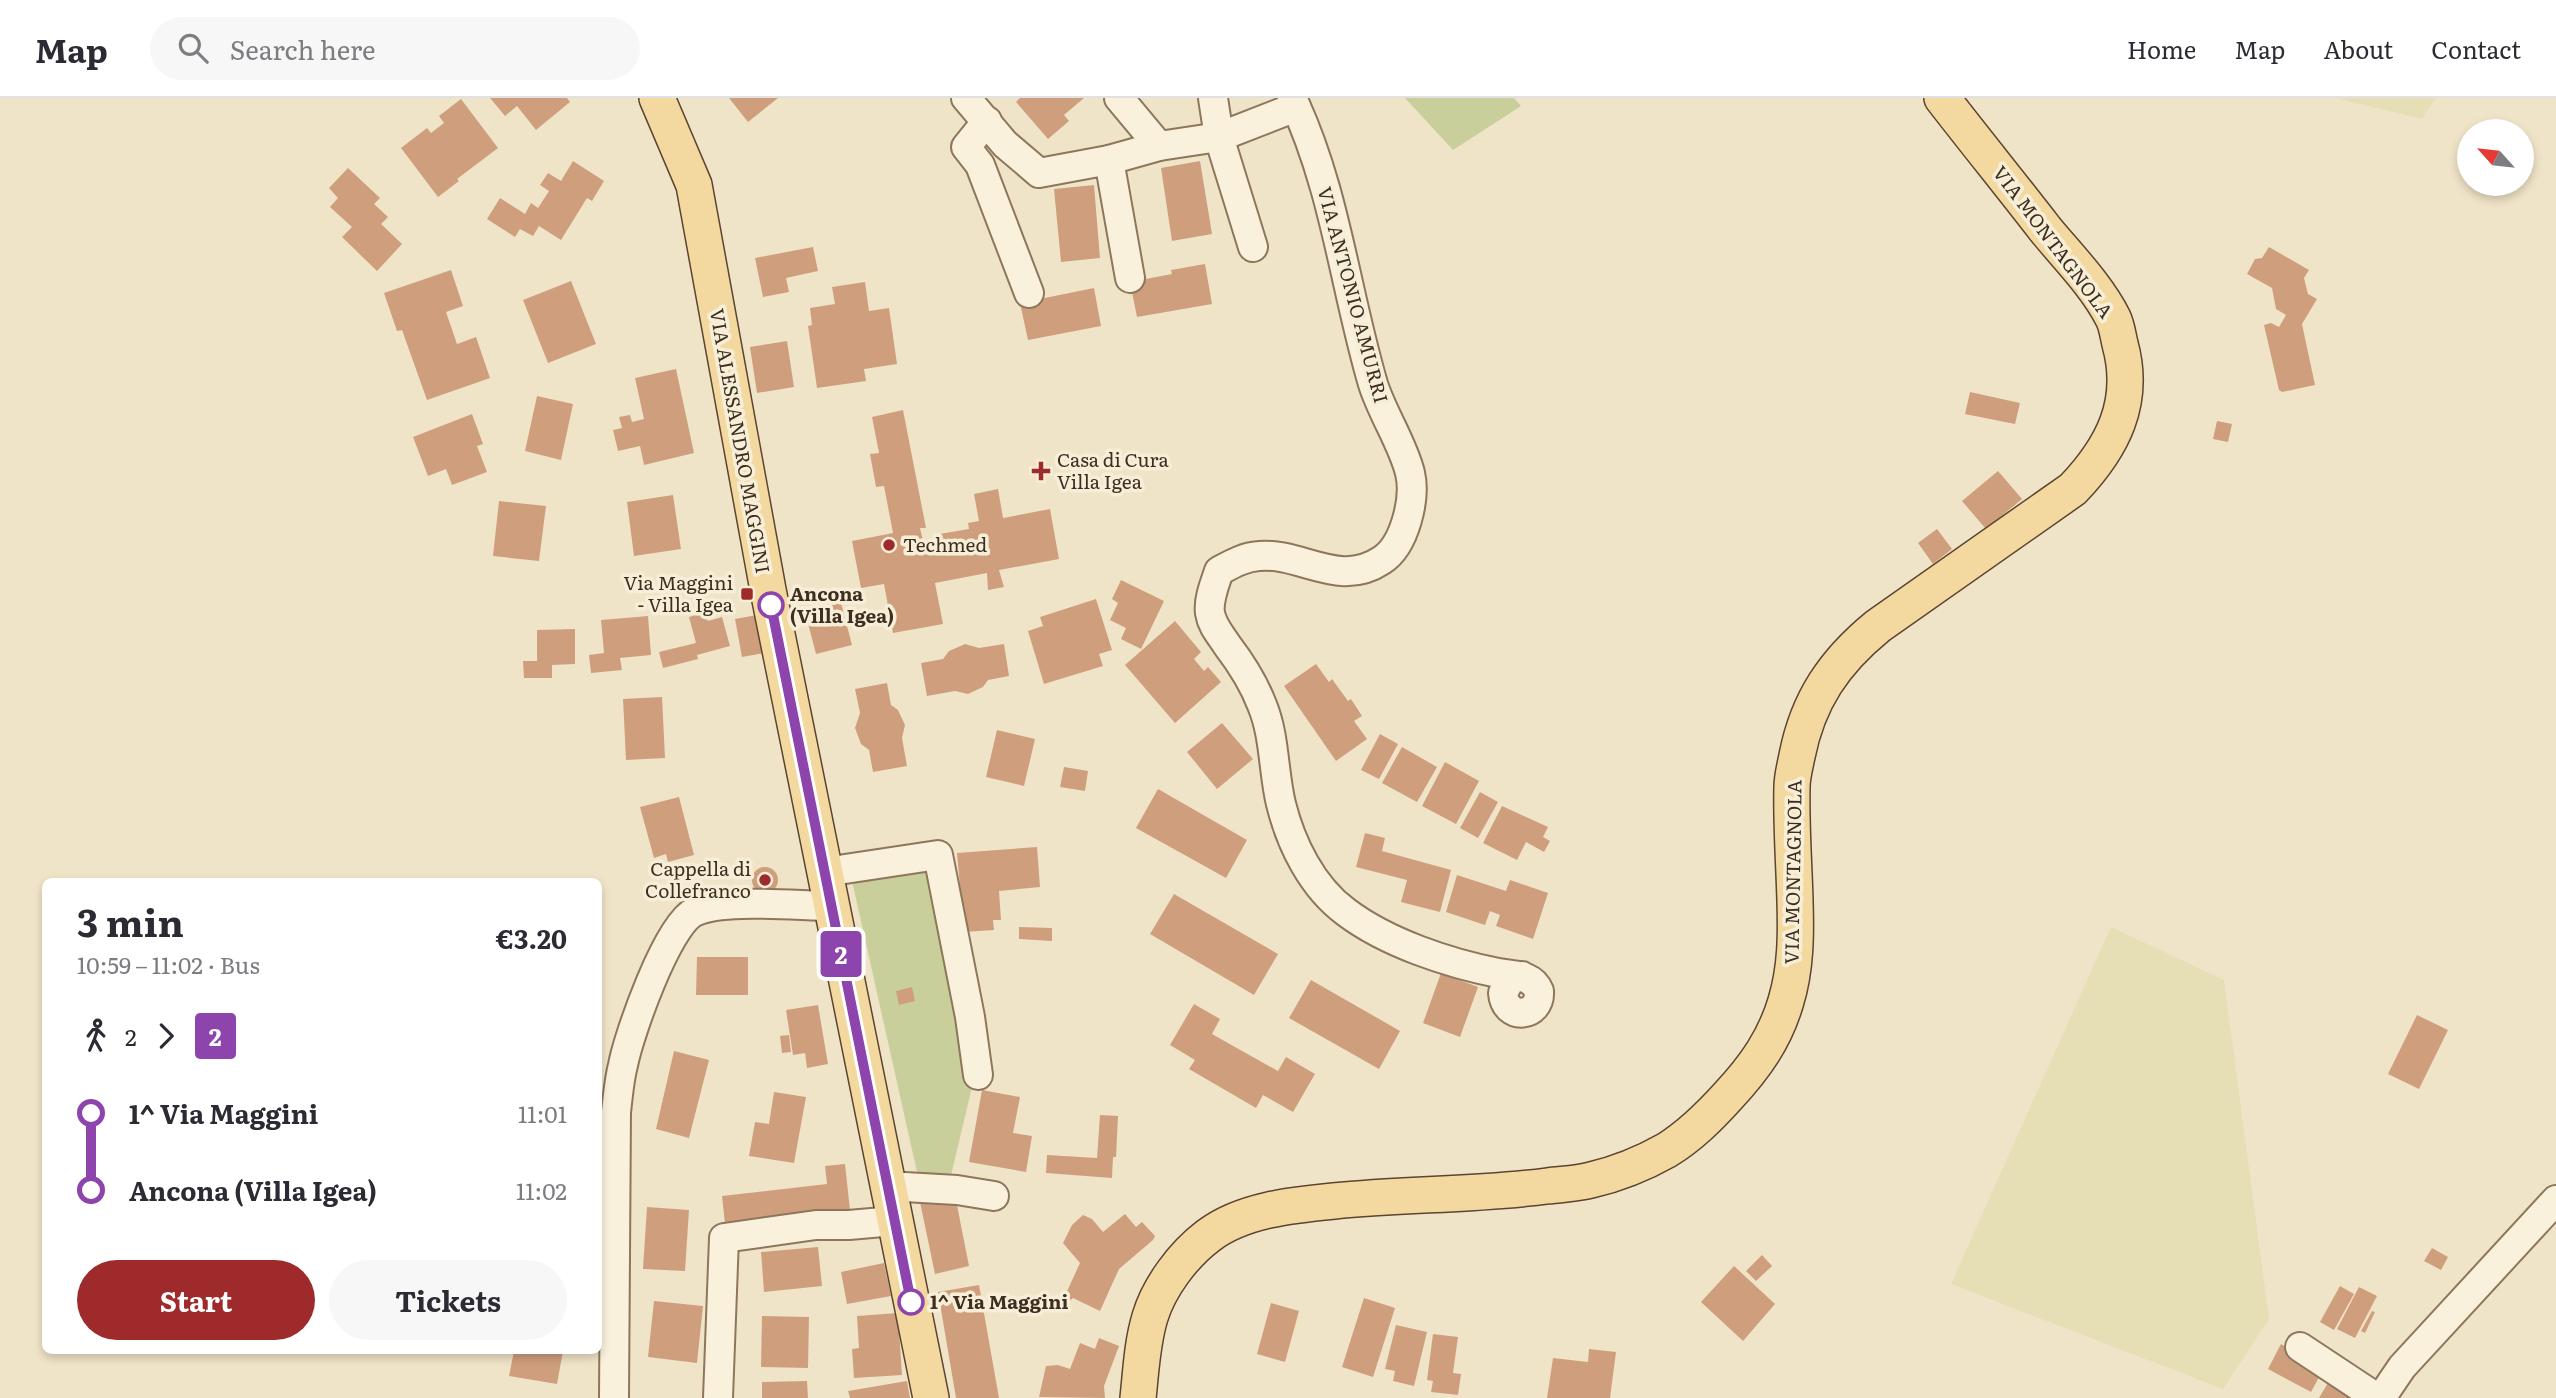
<!DOCTYPE html>
<html lang="en">
<head>
<meta charset="utf-8">
<style>
  :root { --surface:#fff; --page:#f7f7f7; --text:#2b2b33; --muted:#7c7c81; --line:#e1e1e2; --accent:#9e2a2b }
  body { margin:0; font-family:Literata,serif; background:var(--page); color:var(--text); height:100vh; display:flex; flex-direction:column; font-size:26px; white-space:nowrap }
  * { box-sizing:border-box; margin:0 }
  p { font-size:23px; color:var(--muted) }
  .icon { flex:none; width:38px; height:38px; fill:none; stroke:currentColor; stroke-width:2; stroke-linecap:round; stroke-linejoin:round }
  .map { position:relative; flex:1; overflow:hidden }
  .panel { position:absolute; left:42px; top:780px; width:560px; height:476px; display:flex; flex-direction:column; background:var(--surface); border-radius:10px; box-shadow:0 4px 10px #0003 }
  .panel>* { flex:none }
  .badge { padding:0 14px; border-radius:5px; font-size:24px; line-height:46px }
  .needle { width:46px; rotate:297deg }
  .buttons { position:absolute; left:2457px; top:21px; display:grid; gap:14px }
  .buttons a { display:grid; place-items:center; width:77px; height:77px; border-radius:50%; background:var(--surface); box-shadow:0 4px 10px #0003; font-size:35px }
  .map>.badge { position:absolute; translate:-50% -50%; box-shadow:0 0 0 4px #fff }
  .legs { display:flex; align-items:center; gap:10px; height:77px; padding:0 35px; font-size:23px }
  .legs p { margin-inline-start:auto }
  .overview { display:flex; align-items:center; justify-content:space-between; height:119px; padding:0 35px }
  h1 { font-size:38px; font-weight:700; line-height:52px }
  .primary-button { display:flex; gap:14px; margin-top:auto; padding:14px 35px }
  .primary-button a { flex:1; height:80px; border-radius:42px; background:var(--accent); color:#fff; font-size:28px; font-weight:700; line-height:80px; text-align:center }
  .primary-button a+a { background:var(--page); color:var(--text) }
  ul { padding:0 35px; list-style:none }
  li { display:flex; align-items:center; gap:24px; height:77px; font-size:26px }
  li i { display:grid; place-items:center; width:10px; height:100%; margin:0 9px; background:currentColor }
  li i::after { content:''; width:18px; height:18px; margin:-9px; border:5px solid; border-radius:50%; background:var(--surface) }
  li p { margin-inline-start:auto }
  li:first-child i { background:linear-gradient(#0000 50%,currentColor 0) }
  li:last-child i { background:linear-gradient(currentColor 50%,#0000 0) }
  header { display:flex; align-items:center; gap:42px; box-sizing:border-box; height:98px; padding:0 35px; background:var(--surface); border-bottom:2px solid var(--line) }
  header strong { font-size:33px }
  nav { display:flex; gap:38px; margin-inline-start:auto; font-size:24px }
  .search { width:490px; height:63px; background:var(--page); display:flex; align-items:center; gap:18px; box-sizing:border-box; padding:0 24px; border-radius:38px; color:var(--muted); font-size:26px }
  .map>svg:first-child { display:block }
  .farmland { fill:#e6deb5 }
  .green { fill:#c9cf9b }
  .building { fill:#cf9f7d }
  .lines { fill:none; stroke-linecap:round; stroke-linejoin:round }
  .minor-casing { stroke:#8d765c; stroke-width:32 }
  .major-casing { stroke:#5b4430; stroke-width:38 }
  .minor { stroke:#faf1dc; stroke-width:28 }
  .major { stroke:#f3d9a0; stroke-width:35 }
  .line-1-casing { stroke:#fff; stroke-width:16 }
  .line-1 { stroke:#8e44ad; stroke-width:10 }
  .poi-dot { fill:#9e2a2b; stroke:#f7eed8; stroke-width:2.5 }
  .stop-1-dot { fill:#fff; stroke:#8e44ad; stroke-width:3.5 }
  .labels { text-anchor:middle; stroke-width:7; stroke-linejoin:round; paint-order:stroke }
  .street-label { font-size:19px; fill:#3d2e20; stroke:#f7eed8 }
  .poi-label { font-size:19px; fill:#3d2e20; stroke:#f7eed8; text-anchor:start }
  .stop-label { font-size:19px; font-weight:bold; fill:#3d2e20; stroke:#f7eed8; text-anchor:start }
</style>
</head>
<body>
<header>
<strong>Map</strong>
<div class="search"><svg class="icon" aria-label="search" viewBox="0 0 24 24"><circle cx="10" cy="10" r="6"/><path d="M15 15l6 6"/></svg>Search here</div>
<nav><a>Home</a><a>Map</a><a>About</a><a>Contact</a></nav>
</header>
<div class="map">
<svg width="2556" height="1300" viewBox="0 0 2556 1300">
  <rect width="100%" height="100%" fill="#f0e4c8"/>
  <g class="farmland">
    <polygon points="2335,0 2436,0 2422,21"/>
    <polygon points="2111,829 2224,882 2269,1221 2223,1291 1951,1186"/>
  </g>
  <g class="green">
    <polygon points="1405,0 1514,0 1521,8 1453,52"/>
    <polygon points="930,772 972,989 949,1086 919,1083 852,783"/>
  </g>
  <g class="building">
    <polygon points="490,0 567,0 570,4 536,32 517,8 505,18"/>
    <polygon points="729,0 778,0 748,24"/>
    <polygon points="1020,0 1084,0 1064,17 1069,23 1048,41 1016,4"/>
    <polygon points="461,1 498,50 457,81 459,83 438,99 401,50 427,30 431,35 444,25 439,18"/>
    <polygon points="573,63 604,83 592,103 587,100 561,142 539,128 533,138 520,131 515,139 487,121 500,100 525,116 531,105 538,110 549,93 540,87 548,75 561,83"/>
    <polygon points="1200,63 1212,136 1172,143 1161,70"/>
    <polygon points="348,70 380,100 374,106 388,119 381,126 402,146 377,173 342,139 352,129 330,109 338,100 329,90"/>
    <polygon points="1094,87 1100,160 1061,164 1054,91"/>
    <polygon points="813,149 818,173 786,180 789,194 763,199 755,160"/>
    <polygon points="2269,149 2309,172 2304,180 2308,196 2317,201 2302,226 2315,287 2282,294 2279,292 2264,227 2271,225 2279,229 2286,217 2276,211 2272,190 2247,176 2255,161 2262,160"/>
    <polygon points="1205,166 1212,206 1137,219 1130,184 1172,176 1171,172"/>
    <polygon points="451,172 463,208 446,214 457,246 476,239 490,280 427,302 402,232 397,233 384,195"/>
    <polygon points="571,183 596,246 548,265 523,202"/>
    <polygon points="865,184 869,213 889,210 897,266 864,271 866,283 817,290 808,228 812,227 810,210 835,206 832,189"/>
    <polygon points="1094,190 1101,228 1028,242 1020,205"/>
    <polygon points="787,243 794,289 757,295 750,249"/>
    <polygon points="676,271 694,355 644,367 640,348 618,353 613,332 622,330 619,319 630,317 632,324 644,321 635,280"/>
    <polygon points="1970,294 2020,305 2015,326 1965,316"/>
    <polygon points="537,298 573,306 561,362 525,353"/>
    <polygon points="903,312 926,430 920,430 923,443 934,440 934,437 969,431 968,425 979,423 974,396 998,391 1003,420 1050,411 1059,461 999,472 1004,489 988,492 987,475 935,485 943,526 893,535 884,486 861,490 852,443 893,435 884,388 876,389 870,356 879,355 872,319"/>
    <polygon points="472,316 483,346 477,348 487,374 452,387 446,371 428,378 413,339"/>
    <polygon points="2217,323 2232,326 2228,344 2213,341"/>
    <polygon points="1998,373 2022,401 1986,431 1962,403"/>
    <polygon points="673,397 681,451 634,458 627,404"/>
    <polygon points="499,403 546,408 539,463 493,458"/>
    <polygon points="1937,431 1952,451 1933,466 1918,445"/>
    <polygon points="1121,482 1164,503 1141,551 1121,541 1126,530 1110,522 1118,505 1112,501"/>
    <polygon points="1096,501 1112,552 1099,556 1103,568 1044,586 1028,533 1043,528 1040,519"/>
    <polygon points="841,505 852,547 816,556 805,514"/>
    <polygon points="706,514 708,523 722,519 730,548 697,557 698,561 663,570 659,554 696,545 689,519"/>
    <polygon points="757,517 764,555 742,559 735,521"/>
    <polygon points="648,518 651,557 620,560 622,572 591,575 589,557 604,555 601,522"/>
    <polygon points="1175,523 1201,554 1194,561 1204,573 1208,569 1221,584 1175,625 1125,567"/>
    <polygon points="575,531 575,566 552,567 552,580 524,580 523,563 537,563 537,532"/>
    <polygon points="965,546 979,550 1004,546 1009,578 988,582 983,589 968,596 955,593 927,598 921,565 943,561 949,553"/>
    <polygon points="1316,566 1329,584 1332,581 1348,603 1351,601 1362,618 1354,623 1367,641 1336,663 1284,588"/>
    <polygon points="887,585 891,607 898,612 905,627 902,640 907,668 873,674 869,652 861,646 855,630 860,615 855,591"/>
    <polygon points="662,599 665,660 626,662 623,601"/>
    <polygon points="1222,625 1253,661 1217,691 1187,654"/>
    <polygon points="997,632 1035,641 1024,688 986,679"/>
    <polygon points="1380,636 1398,646 1379,681 1361,672"/>
    <polygon points="1402,649 1437,669 1417,704 1382,685"/>
    <polygon points="1445,664 1479,683 1456,726 1422,708"/>
    <polygon points="1064,669 1088,673 1085,693 1060,689"/>
    <polygon points="1158,691 1247,742 1226,780 1136,730"/>
    <polygon points="1480,694 1498,704 1478,740 1460,730"/>
    <polygon points="679,699 694,757 668,764 666,756 654,760 640,709"/>
    <polygon points="1502,708 1548,729 1543,739 1550,743 1544,754 1526,744 1517,762 1483,745"/>
    <polygon points="1365,735 1385,740 1382,753 1451,772 1440,814 1401,804 1407,782 1356,769"/>
    <polygon points="1037,749 1040,789 999,793 1001,822 993,822 994,832 964,834 957,755"/>
    <circle cx="765" cy="782" r="13"/>
    <polygon points="1457,777 1506,793 1510,782 1548,795 1533,841 1496,828 1500,817 1490,813 1485,827 1446,814"/>
    <polygon points="1174,796 1278,856 1254,897 1150,836"/>
    <polygon points="1019,829 1052,830 1052,843 1019,841"/>
    <polygon points="697,859 748,859 748,897 696,897"/>
    <polygon points="1441,875 1478,889 1460,939 1423,925"/>
    <polygon points="1311,882 1400,933 1379,971 1289,920"/>
    <polygon points="912,889 915,903 899,907 896,893"/>
    <polygon points="1194,906 1220,921 1212,936 1278,973 1286,959 1315,976 1293,1014 1263,997 1256,1010 1189,971 1195,962 1170,947"/>
    <polygon points="818,907 828,966 807,970 805,955 793,957 786,912"/>
    <polygon points="2417,917 2448,932 2419,991 2388,976"/>
    <polygon points="789,937 791,954 782,955 780,938"/>
    <polygon points="674,953 709,962 689,1040 656,1031"/>
    <polygon points="982,992 1020,999 1013,1035 1032,1038 1026,1074 969,1064"/>
    <polygon points="774,994 806,999 794,1065 749,1058 755,1024 769,1026"/>
    <polygon points="1100,1017 1118,1018 1116,1059 1113,1059 1112,1080 1046,1075 1047,1057 1097,1060"/>
    <polygon points="845,1066 850,1112 725,1126 722,1098 827,1086 825,1068"/>
    <polygon points="941,1100 956,1102 969,1168 935,1176 920,1104"/>
    <polygon points="647,1109 689,1112 685,1173 643,1171"/>
    <polygon points="1125,1116 1136,1129 1142,1124 1155,1138 1153,1142 1119,1171 1100,1213 1073,1200 1058,1213 1080,1165 1063,1145 1072,1127 1083,1117 1092,1121 1103,1134"/>
    <polygon points="818,1149 822,1188 764,1194 761,1154"/>
    <polygon points="2432,1150 2448,1159 2441,1172 2424,1163"/>
    <polygon points="1762,1157 1772,1168 1756,1183 1746,1173"/>
    <polygon points="884,1165 891,1198 847,1206 841,1174"/>
    <polygon points="1734,1168 1775,1206 1743,1243 1701,1204"/>
    <polygon points="979,1187 999,1300 956,1300 938,1194"/>
    <polygon points="2340,1188 2354,1196 2334,1232 2320,1224"/>
    <polygon points="2359,1189 2377,1198 2355,1240 2337,1231"/>
    <polygon points="1364,1200 1395,1210 1373,1279 1342,1269"/>
    <polygon points="654,1203 703,1208 697,1265 648,1259"/>
    <polygon points="1271,1205 1299,1213 1285,1264 1257,1256"/>
    <polygon points="2372,1213 2375,1214 2365,1235 2361,1233"/>
    <polygon points="898,1215 902,1277 854,1280 852,1251 859,1250 857,1218"/>
    <polygon points="762,1218 809,1219 808,1270 761,1269"/>
    <polygon points="1396,1227 1427,1234 1414,1288 1393,1283 1395,1273 1385,1271"/>
    <polygon points="1433,1236 1458,1239 1453,1275 1461,1276 1458,1297 1431,1294 1433,1283 1427,1282"/>
    <polygon points="1099,1240 1119,1248 1104,1288 1105,1300 1039,1299 1046,1268 1058,1267 1070,1271 1080,1245 1095,1251"/>
    <polygon points="2281,1246 2324,1270 2311,1294 2268,1271"/>
    <polygon points="1589,1251 1616,1254 1610,1300 1547,1300 1553,1260 1588,1264"/>
    <polygon points="514,1253 563,1253 557,1286 509,1278"/>
    <polygon points="807,1283 808,1300 762,1300 762,1284"/>
    <polygon points="907,1283 910,1300 850,1300 848,1293"/>
    <polygon points="2329,1283 2360,1300 2319,1300"/>
  </g>
  <g class="lines">
    <g class="minor-casing">
      <g id="minor">
        <polyline points="966,0 1005,46 1039,75 1109,62 1159,48 1219,39 1296,9"/>
        <polyline points="1119,0 1159,48"/>
        <polyline points="1213,0 1219,39 1253,149"/>
        <path d="M1292 0C1335 90 1345 191 1373 286 1382 315 1403 346 1410 375 1416 400 1405 447 1382 462 1339 491 1302 454 1259 458 1244 459 1232 466 1219 473 1215 485 1208 502 1210 515 1212 528 1220 536 1227 547 1240 564 1254 586 1262 607 1275 638 1273 673 1281 706 1291 746 1312 789 1346 814 1387 845 1448 865 1498 875 1514 878 1532 876 1539 893 1541 920 1505 923 1503 895L1510 882 1522 878"/>
        <polyline points="987,23 966,49 980,67 1029,195"/>
        <polyline points="1109,62 1130,180"/>
        <polyline points="825,774 938,757 970,919 978,977"/>
        <polyline points="887,1088 957,1092 994,1098"/>
        <polyline points="2300,1249 2377,1300"/>
        <path d="M614 1300 616 1014C618 998 619 982 623 967 629 936 667 828 694 814 722 800 798 808 832 808"/>
        <polyline points="718,1300 724,1140 816,1127 849,1127 894,1123"/>
        <polyline points="2381,1300 2402,1269 2556,1102"/>
      </g>
    </g>
    <g class="major-casing">
      <g id="major">
        <polyline points="657,0 694,87 768,492 931,1300"/>
        <path d="M1138 1300C1141 1273 1142 1245 1150 1219 1159 1189 1183 1157 1208 1138 1242 1112 1292 1107 1334 1103 1405 1096 1476 1097 1547 1088 1562 1086 1577 1086 1591 1082 1617 1076 1644 1065 1667 1052 1691 1037 1709 1019 1728 998 1755 969 1775 941 1786 903 1796 870 1796 836 1795 803 1794 765 1791 727 1792 689 1792 679 1795 668 1797 658 1808 602 1834 564 1878 528L2073 391C2113 349 2136 304 2120 246 2118 238 2117 228 2113 220 2097 188 2068 159 2045 131 2011 87 1976 44 1942 0"/>
      </g>
    </g>
    <use href="#minor" class="minor"/>
    <use href="#major" class="major"/>
  </g>
  <g class="lines">
    <g class="line-1-casing">
      <polyline id="line-1" points="771,507 911,1204"/>
    </g>
    <use href="#line-1" class="line-1"/>
  </g>
  <g class="poi-dot">
    <path d="M1037.5 362.5h7v7h7v7h-7v7h-7v-7h-7v-7h7z"/>
    <circle cx="889" cy="447" r="7"/>
    <rect x="740" y="489" width="14" height="14" rx="3.5"/>
    <circle cx="765" cy="782" r="7"/>
  </g>
  <g class="stop-1-dot">
    <circle cx="771" cy="507" r="12"/>
    <circle cx="911" cy="1204" r="12"/>
  </g>
  <g class="labels">
    <g class="street-label">
      <text transform="translate(2053 144) rotate(53)" y="7">VIA MONTAGNOLA</text>
      <text transform="translate(1353 197) rotate(75)" y="7">VIA ANTONIO AMURRI</text>
      <text transform="translate(740 343) rotate(80)" y="7">VIA ALESSANDRO MAGGINI</text>
      <text transform="translate(1793 774) rotate(-89)" y="7">VIA MONTAGNOLA</text>
    </g>
    <g class="poi-label">
      <text x="1057" y="369">Casa di Cura<tspan x="1057" dy="22">Villa Igea</tspan></text>
      <text x="903" y="454">Techmed</text>
      <text x="733" y="492" text-anchor="end">Via Maggini<tspan x="733" dy="22">- Villa Igea</tspan></text>
      <text x="751" y="778" text-anchor="end">Cappella di<tspan x="751" dy="22">Collefranco</tspan></text>
    </g>
    <g class="stop-label">
      <text x="790" y="503">Ancona<tspan x="790" dy="22">(Villa Igea)</tspan></text>
      <text x="930" y="1211">1^ Via Maggini</text>
    </g>
  </g>
</svg>
<div class="buttons">
<a><svg class="needle" viewBox="-14 -14 28 28"><path d="M0-13l5 13h-10z" fill="#e53935"/><path d="M0 13l5-13h-10z" fill="#7c7c81"/></svg></a>
</div>
<b class="badge" style="left:841px;top:856px;background:#8e44ad;color:#fff">2</b>
<section class="panel">
<div class="overview"><div><h1>3 min</h1><p>10:59 – 11:02 · Bus</p></div><b>€3.20</b></div>
<div class="legs"><svg class="icon" aria-label="walk" viewBox="0 0 24 24"><circle cx="13" cy="4" r="2"/><path d="M13 8l-2 6 4 7M11 14l-3 7M7 12l3-4h3l4 4"/></svg>2<svg class="icon" aria-label="forward" viewBox="0 0 24 24"><path d="M9 5l7 7-7 7"/></svg><b class="badge" style="background:#8e44ad;color:#fff">2</b></div>
<ul>
<li><i style="color:#8e44ad"></i><b>1^ Via Maggini</b><p>11:01</p></li>
<li><i style="color:#8e44ad"></i><b>Ancona (Villa Igea)</b><p>11:02</p></li>
</ul>
<div class="primary-button"><a>Start</a><a>Tickets</a></div>
</section>
</div>
</body>
</html>
